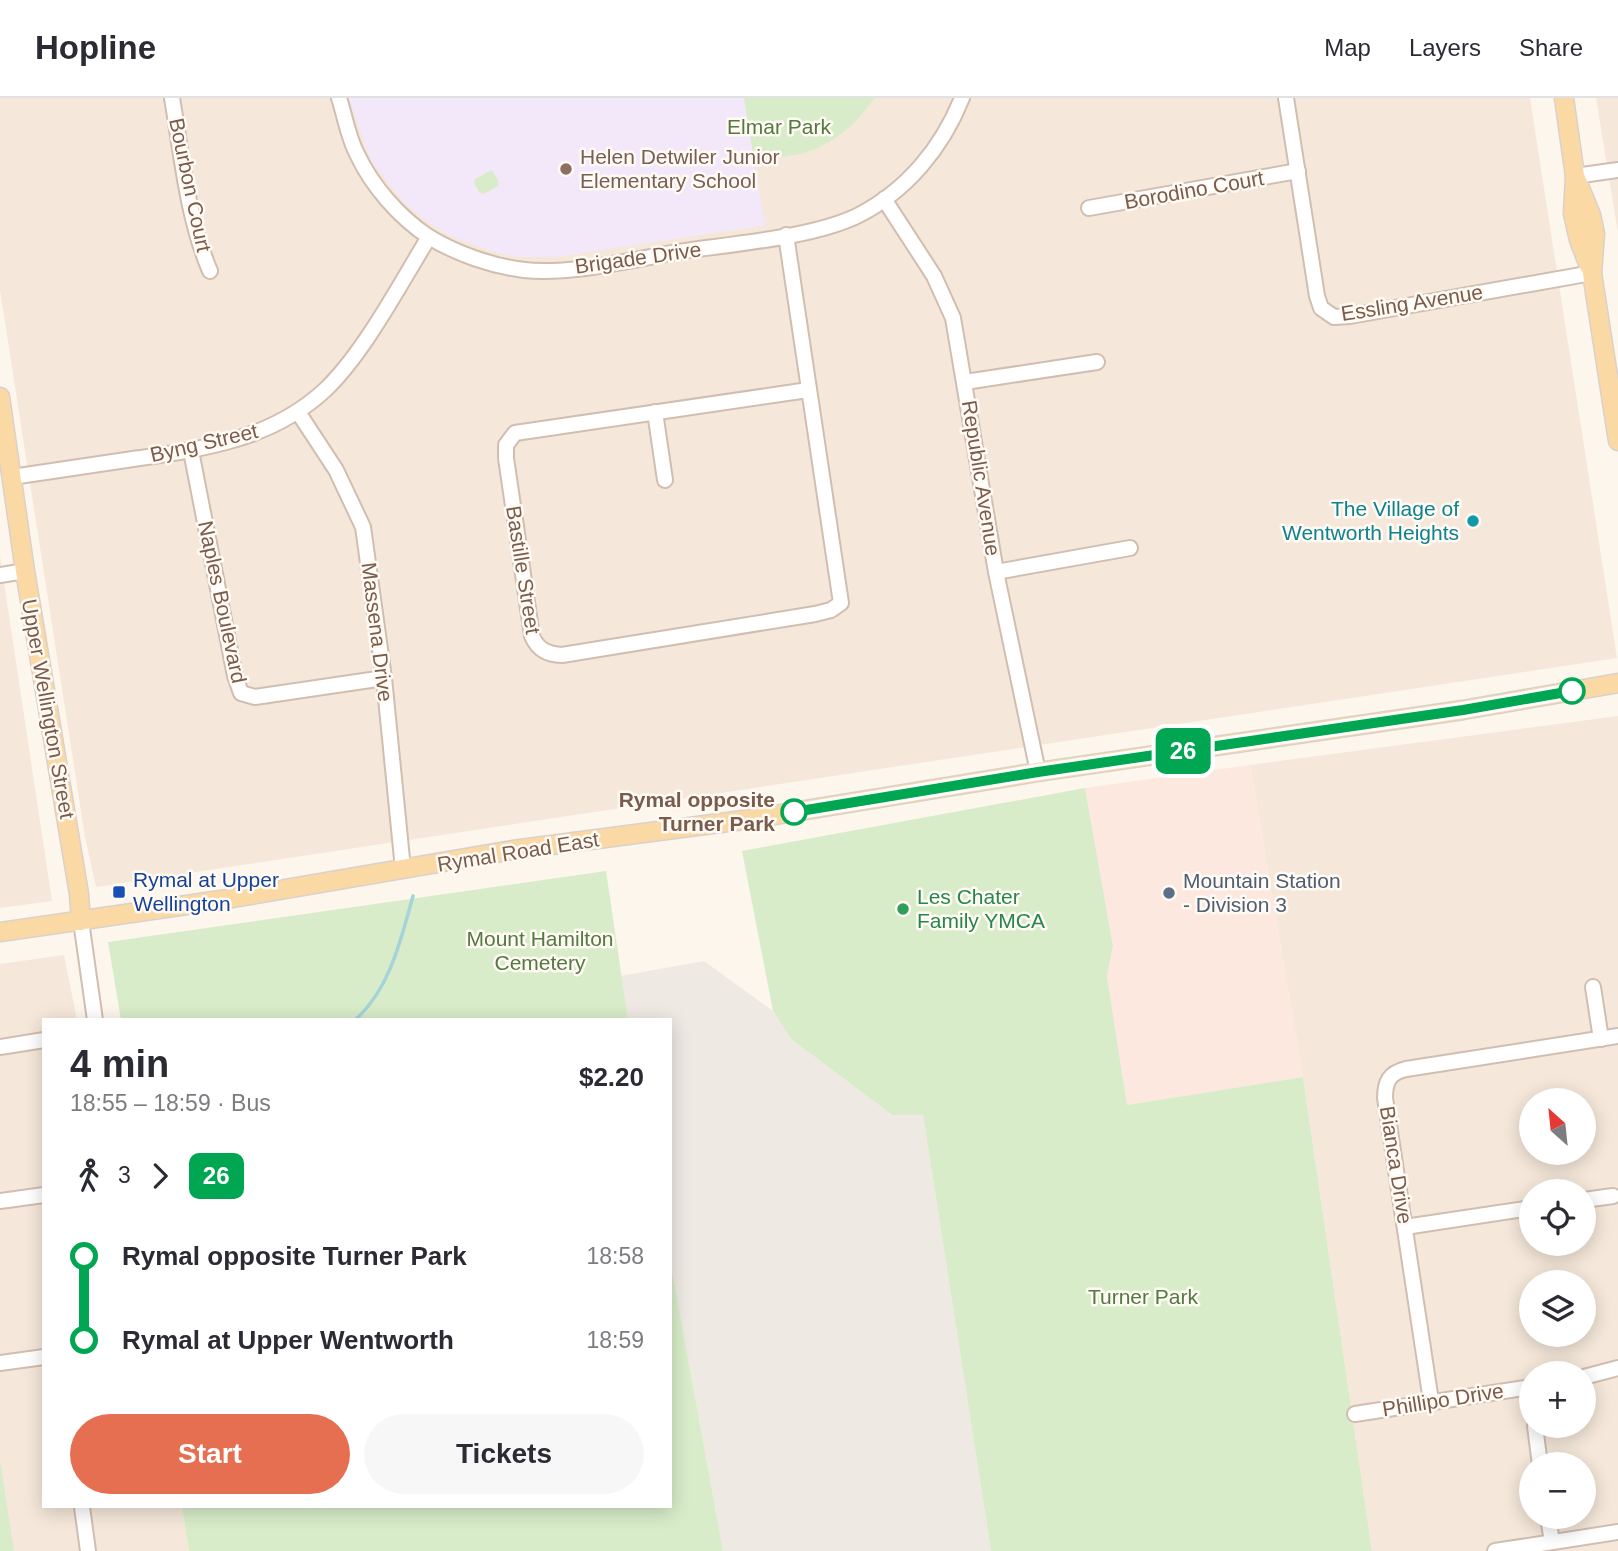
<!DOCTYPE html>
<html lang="en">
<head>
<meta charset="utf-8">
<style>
  :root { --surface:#fff; --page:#f7f7f7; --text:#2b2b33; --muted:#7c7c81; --line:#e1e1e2; --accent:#e76f51 }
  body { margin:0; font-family:Helvetica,sans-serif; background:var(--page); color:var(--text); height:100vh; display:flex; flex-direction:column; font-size:26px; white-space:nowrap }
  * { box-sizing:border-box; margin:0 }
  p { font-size:23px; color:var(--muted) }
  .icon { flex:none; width:38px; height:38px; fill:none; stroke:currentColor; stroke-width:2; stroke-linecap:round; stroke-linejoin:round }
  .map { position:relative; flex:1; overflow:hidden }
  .details { position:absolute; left:42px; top:920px; width:630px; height:490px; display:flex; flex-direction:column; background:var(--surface); border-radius:0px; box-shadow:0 4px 18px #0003 }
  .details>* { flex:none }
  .badge { padding:0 14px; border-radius:10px; font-size:24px; line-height:46px }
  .needle { width:46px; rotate:333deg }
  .fabs { position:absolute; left:1519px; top:990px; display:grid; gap:14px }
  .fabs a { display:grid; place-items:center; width:77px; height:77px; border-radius:50%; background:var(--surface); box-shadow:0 4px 18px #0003; font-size:35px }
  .map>.badge { position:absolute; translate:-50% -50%; box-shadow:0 0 0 4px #fff }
  .legs { display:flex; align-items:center; gap:10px; height:77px; padding:0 28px; font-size:23px }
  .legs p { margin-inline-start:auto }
  .summary { display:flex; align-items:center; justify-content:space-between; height:119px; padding:0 28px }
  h1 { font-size:38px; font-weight:700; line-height:52px }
  .action { display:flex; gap:14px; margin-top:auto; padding:14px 28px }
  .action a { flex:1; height:80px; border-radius:42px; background:var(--accent); color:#fff; font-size:28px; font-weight:700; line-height:80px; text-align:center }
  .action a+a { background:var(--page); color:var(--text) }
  ul { padding:0 28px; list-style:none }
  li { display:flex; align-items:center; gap:24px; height:84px; font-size:26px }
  li i { display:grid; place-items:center; width:10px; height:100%; margin:0 9px; background:currentColor }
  li i::after { content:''; width:18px; height:18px; margin:-9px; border:5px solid; border-radius:50%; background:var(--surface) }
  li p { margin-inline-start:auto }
  li:first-child i { background:linear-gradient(#0000 50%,currentColor 0) }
  li:last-child i { background:linear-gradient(currentColor 50%,#0000 0) }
  header { display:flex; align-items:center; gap:42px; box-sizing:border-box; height:98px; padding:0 35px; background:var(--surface); border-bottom:2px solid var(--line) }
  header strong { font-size:33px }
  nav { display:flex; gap:38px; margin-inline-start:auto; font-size:24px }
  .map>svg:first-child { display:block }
  .residential { fill:#f5e8da; fill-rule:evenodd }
  .commercial { fill:#fde8e0 }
  .industrial { fill:#efe9e4 }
  .education { fill:#f3e8fa }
  .green { fill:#d8ecc9 }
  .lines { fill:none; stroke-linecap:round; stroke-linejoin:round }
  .stream { stroke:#a5d3da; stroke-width:3.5 }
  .minor-casing { stroke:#d1beb0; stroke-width:18 }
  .major-casing { stroke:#dad1cd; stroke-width:21 }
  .minor { stroke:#fff; stroke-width:14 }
  .major { stroke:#fbd9a5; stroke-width:18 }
  .line-1-casing { stroke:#fff; stroke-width:16 }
  .line-1 { stroke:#00a651; stroke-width:10 }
  .education-dot { fill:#8d6e63; stroke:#fffaf3; stroke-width:2.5 }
  .culture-dot { fill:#0f9aa8; stroke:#fffaf3; stroke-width:2.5 }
  .stop-1-dot { fill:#fff; stroke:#00a651; stroke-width:3.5 }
  .transit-dot { fill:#1a4fb4; stroke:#fffaf3; stroke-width:2.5 }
  .service-dot { fill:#5c6f8a; stroke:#fffaf3; stroke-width:2.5 }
  .leisure-dot { fill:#2e9e5b; stroke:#fffaf3; stroke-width:2.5 }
  .labels { text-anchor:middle; stroke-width:5; stroke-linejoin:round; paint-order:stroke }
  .park-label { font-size:21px; fill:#537a41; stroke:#fffaf3 }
  .education-label { font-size:21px; fill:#785e54; stroke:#fffaf3; text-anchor:start }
  .street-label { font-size:21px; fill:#7a5c4d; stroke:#fffaf3 }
  .culture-label { font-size:21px; fill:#0d838f; stroke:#fffaf3; text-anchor:end }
  .stop-label { font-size:21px; font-weight:bold; fill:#7a5c4d; stroke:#fffaf3; text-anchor:end }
  .transit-label { font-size:21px; fill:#164399; stroke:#fffaf3; text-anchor:start }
  .service-label { font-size:21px; fill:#4e5e75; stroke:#fffaf3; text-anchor:start }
  .leisure-label { font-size:21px; fill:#27864d; stroke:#fffaf3; text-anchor:start }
</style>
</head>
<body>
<header>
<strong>Hopline</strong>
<nav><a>Map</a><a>Layers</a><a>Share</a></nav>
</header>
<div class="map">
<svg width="1618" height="1453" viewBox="0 0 1618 1453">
  <rect width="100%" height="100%" fill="#fdf6ec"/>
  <g class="residential">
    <polygon points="0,0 1530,0 1617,560 96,789 85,739 0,192"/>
    <polygon points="1596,0 1618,0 1618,135"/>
    <polygon points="0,458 52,803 0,810"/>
    <path d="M1618 618V1453H1372L1303 979 1250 667ZM1531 1003H1584V1055H1531ZM1531 1094H1584V1146H1531ZM1531 1185H1584V1237H1531ZM1531 1276H1584V1328H1531ZM1531 1367H1584V1419H1531Z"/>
    <polygon points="64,857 77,922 44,922 44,1409 182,1409 189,1453 0,1453 0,866"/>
  </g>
  <polygon class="commercial" points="1250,667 1303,979 1127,1007 1107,878 1113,848 1085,690"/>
  <polygon class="industrial" points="704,863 773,913 791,941 892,1017 923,1017 991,1453 723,1453 670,1161 670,922 628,922 620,878"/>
  <polygon class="education" points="349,0 744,0 765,127 555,159 516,159 488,152 448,137 426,123 403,104 370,61"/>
  <g class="green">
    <path d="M744 0H874C861 21 839 41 815 51 798 59 773 59 754 62Z"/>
    <polygon points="492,72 499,84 498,88 483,96 479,94 474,85 475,81"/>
    <polygon points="1085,690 1113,848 1107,878 1127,1007 1303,979 1372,1453 991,1453 923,1017 892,1017 791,941 773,913 742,753"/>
    <polygon points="606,773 628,922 121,922 108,844"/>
    <polygon points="670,1161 723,1453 189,1453 182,1409 670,1409"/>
    <polygon points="0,1362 14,1453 0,1453"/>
  </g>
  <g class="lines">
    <path class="stream" d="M355 922C390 891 401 841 413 798"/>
    <g class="minor-casing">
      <g id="minor">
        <path d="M172 0C182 58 187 119 210 173"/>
        <path d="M339 0C345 18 348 39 357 56 372 88 399 119 429 139 457 156 492 168 524 172 570 177 631 162 677 154 729 146 813 140 859 117 907 92 942 50 962 0"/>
        <polyline points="1286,0 1317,198 1321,210 1334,219 1350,218 1592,175"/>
        <polyline points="1575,78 1618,72"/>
        <polyline points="884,101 934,178 953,220 996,474 1038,674"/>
        <polyline points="1089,110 1298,73"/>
        <path d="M786 137 841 505 831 512 815 516 562 557C547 556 538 552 532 538L506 360V347L515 335 808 292"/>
        <polyline points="965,284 1097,264"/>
        <polyline points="298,314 336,372 363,429 384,580 403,771"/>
        <polyline points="655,314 665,382"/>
        <polyline points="191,353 235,578 241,595 255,599 384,580"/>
        <path d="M12 379C53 373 93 367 133 361 203 351 271 342 325 292 364 255 400 186 429 139"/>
        <polyline points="996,474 1130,450"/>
        <polyline points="0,477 25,473"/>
        <polyline points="81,823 95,922"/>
        <polyline points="1593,889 1601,941"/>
        <polyline points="0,949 44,942"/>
        <polyline points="1584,1102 1613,1098"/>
        <polyline points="0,1103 44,1097"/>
        <polyline points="1405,1129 1531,1110"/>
        <polyline points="0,1265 44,1259"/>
        <polyline points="1584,1279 1618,1270"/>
        <polyline points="1529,1289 1531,1307"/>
        <path d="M1431 1303 1385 1000C1385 984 1389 975 1406 971L1618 938"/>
        <polyline points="1355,1316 1531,1289"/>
        <polyline points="1535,1328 1540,1367"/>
        <polyline points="82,1409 88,1453"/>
        <polyline points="1548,1419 1552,1444"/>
        <polyline points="1495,1453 1618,1434"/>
      </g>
    </g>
    <g class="major-casing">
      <g id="major">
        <polyline points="1564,0 1575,78 1573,116 1579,142 1589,168"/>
        <polyline points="1575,78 1591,117 1595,136 1592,175 1618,343"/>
        <polyline points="0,299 25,473 79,796 81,823"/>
        <polyline points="0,834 221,802 513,752 751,721 1038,674 1463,612 1618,585"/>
      </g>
    </g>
    <use href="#minor" class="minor"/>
    <use href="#major" class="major"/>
  </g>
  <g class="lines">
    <g class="line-1-casing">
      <polyline id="line-1" points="794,714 1038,674 1463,612 1572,593"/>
    </g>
    <use href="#line-1" class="line-1"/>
  </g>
  <circle class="education-dot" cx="566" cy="71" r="7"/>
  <circle class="culture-dot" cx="1473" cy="423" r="7"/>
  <g class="stop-1-dot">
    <circle cx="1572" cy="593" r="12"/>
    <circle cx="794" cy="714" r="12"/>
  </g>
  <rect class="transit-dot" x="112" y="787" width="14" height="14" rx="3.5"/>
  <circle class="service-dot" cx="1169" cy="795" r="7"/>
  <circle class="leisure-dot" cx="903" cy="811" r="7"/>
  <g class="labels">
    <g class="park-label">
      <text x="779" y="36">Elmar Park</text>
      <text x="540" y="848">Mount Hamilton<tspan x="540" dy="24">Cemetery</tspan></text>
      <text x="1143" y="1206">Turner Park</text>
    </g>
    <g class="education-label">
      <text x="580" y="66">Helen Detwiler Junior<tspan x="580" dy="24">Elementary School</tspan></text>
    </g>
    <g class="street-label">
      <text transform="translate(190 87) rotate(78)" y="7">Bourbon Court</text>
      <text transform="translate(1194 92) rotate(-10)" y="7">Borodino Court</text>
      <text transform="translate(638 160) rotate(-8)" y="7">Brigade Drive</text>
      <text transform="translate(1412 205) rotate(-9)" y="7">Essling Avenue</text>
      <text transform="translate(204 345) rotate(-13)" y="7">Byng Street</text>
      <text transform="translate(981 380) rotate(81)" y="7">Republic Avenue</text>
      <text transform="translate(523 472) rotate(81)" y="7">Bastille Street</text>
      <text transform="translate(222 504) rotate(78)" y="7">Naples Boulevard</text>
      <text transform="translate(377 534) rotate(83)" y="7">Massena Drive</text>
      <text transform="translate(48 611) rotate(80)" y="7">Upper Wellington Street</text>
      <text transform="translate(518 754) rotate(-9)" y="7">Rymal Road East</text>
      <text transform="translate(1396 1067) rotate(81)" y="7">Bianca Drive</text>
      <text transform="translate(1443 1302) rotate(-9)" y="7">Phillipo Drive</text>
    </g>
    <g class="culture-label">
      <text x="1459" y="418">The Village of<tspan x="1459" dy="24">Wentworth Heights</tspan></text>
    </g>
    <g class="stop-label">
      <text x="775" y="709">Rymal opposite<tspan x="775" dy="24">Turner Park</tspan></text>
    </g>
    <g class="transit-label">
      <text x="133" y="789">Rymal at Upper<tspan x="133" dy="24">Wellington</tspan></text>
    </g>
    <g class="service-label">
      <text x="1183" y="790">Mountain Station<tspan x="1183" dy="24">- Division 3</tspan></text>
    </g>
    <g class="leisure-label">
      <text x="917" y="806">Les Chater<tspan x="917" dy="24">Family YMCA</tspan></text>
    </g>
  </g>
</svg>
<div class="fabs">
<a><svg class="needle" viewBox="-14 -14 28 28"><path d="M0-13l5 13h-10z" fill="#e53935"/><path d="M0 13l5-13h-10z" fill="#7c7c81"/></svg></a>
<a><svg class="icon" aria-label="locate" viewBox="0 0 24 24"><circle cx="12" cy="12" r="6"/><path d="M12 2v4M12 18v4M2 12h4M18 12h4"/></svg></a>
<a><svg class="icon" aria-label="layers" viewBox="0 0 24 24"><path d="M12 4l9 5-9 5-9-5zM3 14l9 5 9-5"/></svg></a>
<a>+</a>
<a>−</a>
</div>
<b class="badge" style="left:1183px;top:653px;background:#00a651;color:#fff">26</b>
<section class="details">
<div class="summary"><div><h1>4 min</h1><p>18:55 – 18:59 · Bus</p></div><b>$2.20</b></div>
<div class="legs"><svg class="icon" aria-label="walk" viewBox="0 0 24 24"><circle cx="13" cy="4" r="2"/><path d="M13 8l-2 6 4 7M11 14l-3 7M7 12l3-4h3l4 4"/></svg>3<svg class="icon" aria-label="forward" viewBox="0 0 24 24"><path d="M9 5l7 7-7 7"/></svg><b class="badge" style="background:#00a651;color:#fff">26</b></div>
<ul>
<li><i style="color:#00a651"></i><b>Rymal opposite Turner Park</b><p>18:58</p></li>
<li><i style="color:#00a651"></i><b>Rymal at Upper Wentworth</b><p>18:59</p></li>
</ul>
<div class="action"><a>Start</a><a>Tickets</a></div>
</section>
</div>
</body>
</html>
